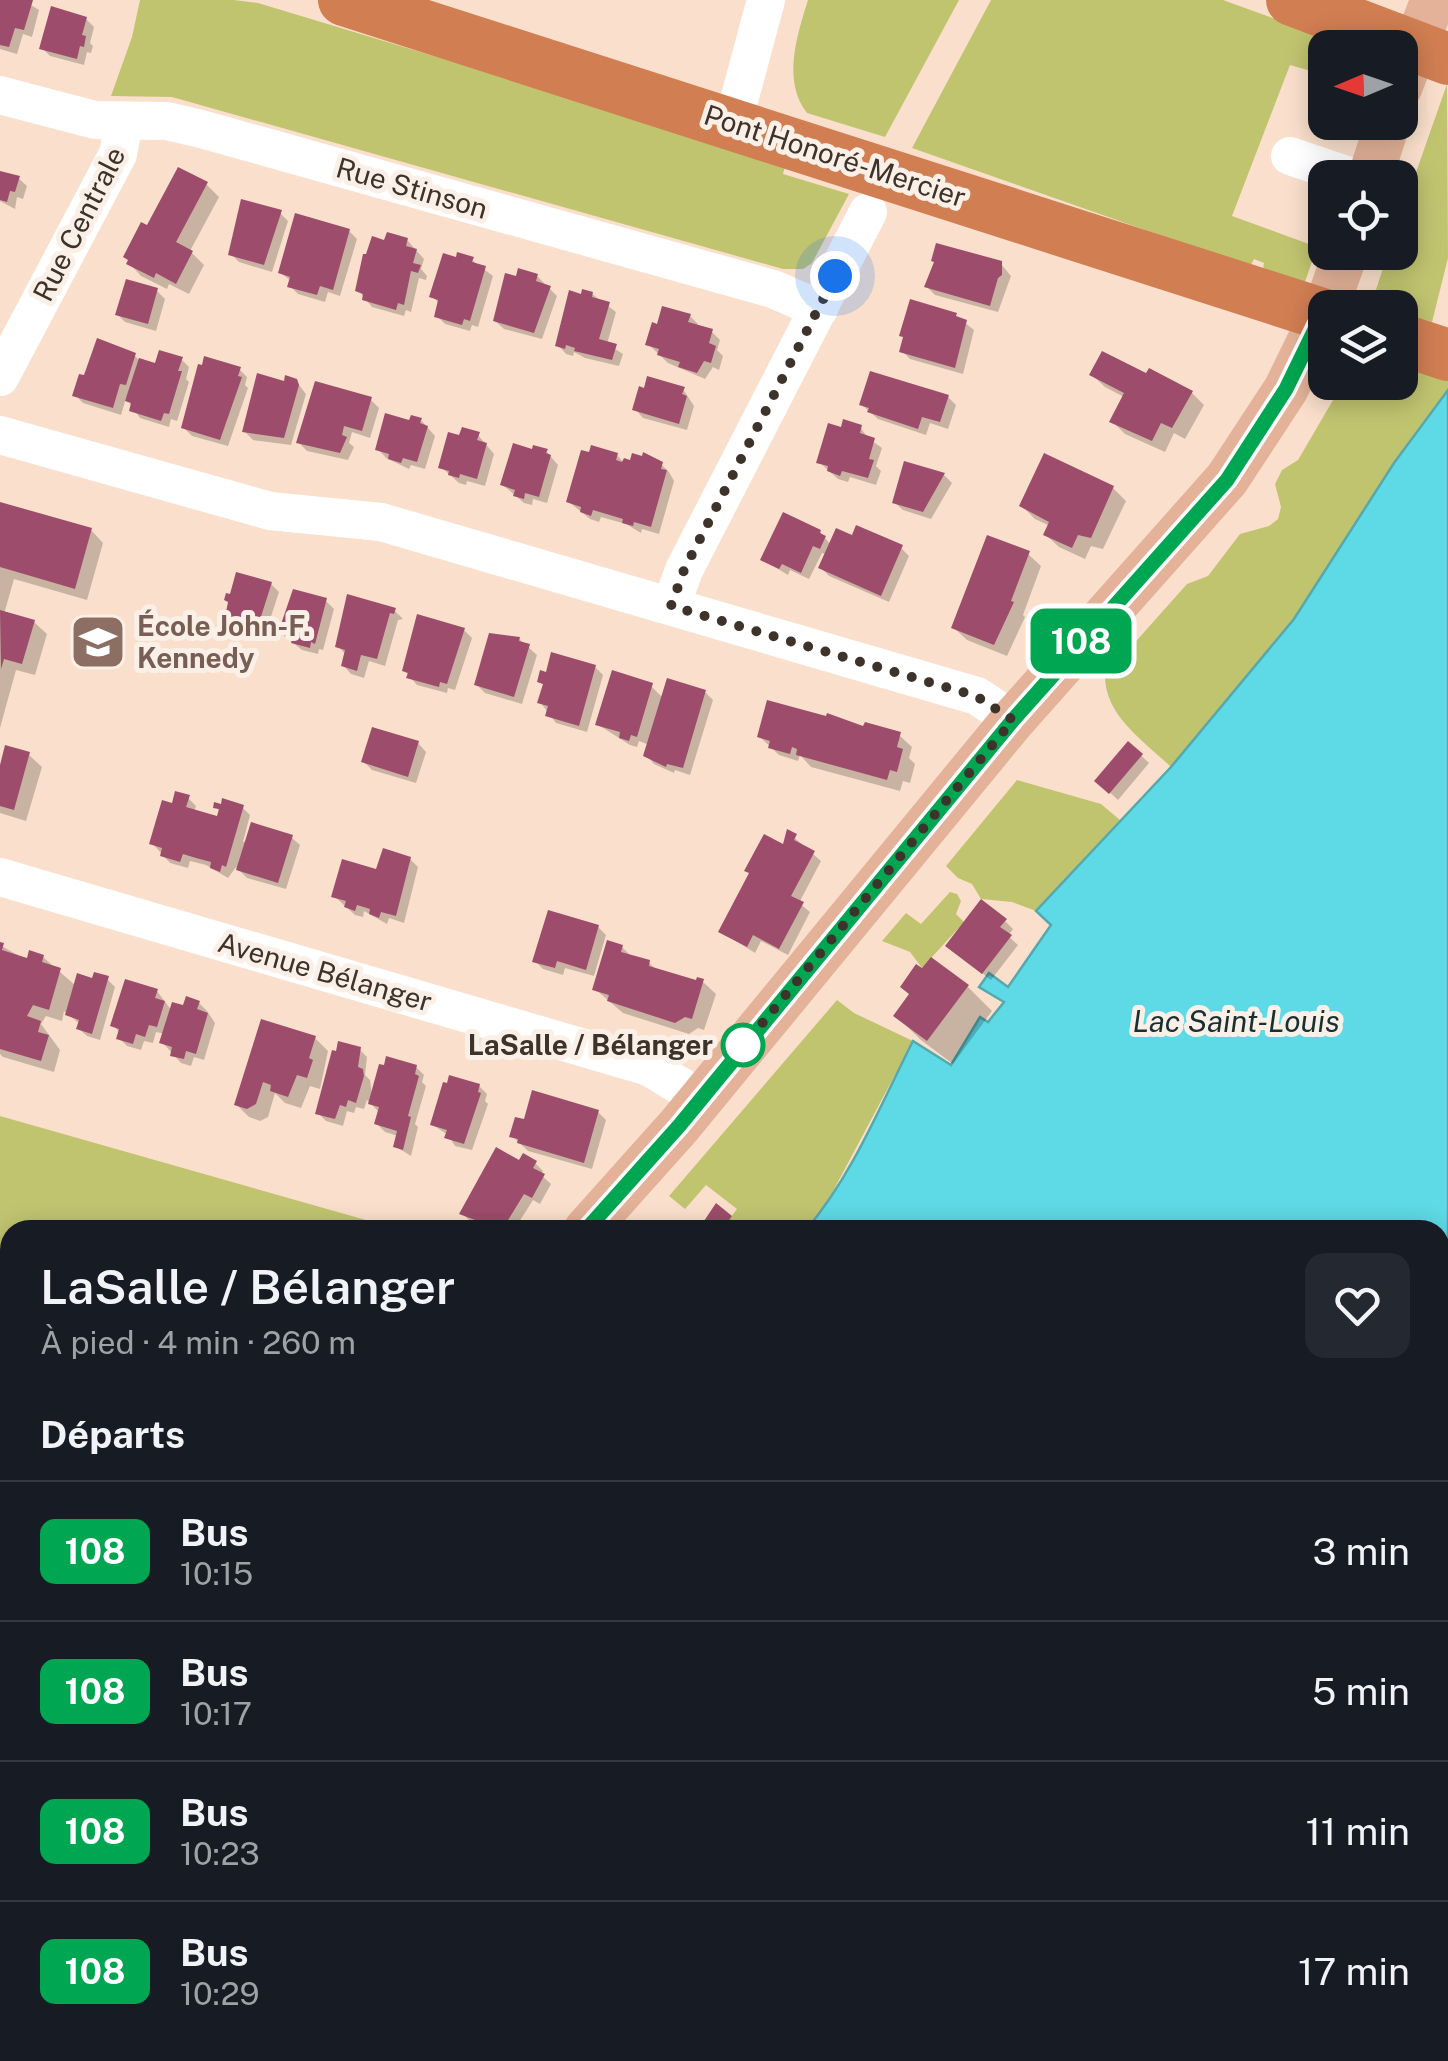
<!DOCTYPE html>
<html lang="fr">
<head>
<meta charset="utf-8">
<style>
  :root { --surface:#171b24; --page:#242831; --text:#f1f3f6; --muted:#9ea1a6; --line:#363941 }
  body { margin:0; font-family:"Public Sans",sans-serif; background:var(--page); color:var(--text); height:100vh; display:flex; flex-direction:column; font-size:38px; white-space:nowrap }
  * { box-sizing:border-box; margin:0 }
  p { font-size:32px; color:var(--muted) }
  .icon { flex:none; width:55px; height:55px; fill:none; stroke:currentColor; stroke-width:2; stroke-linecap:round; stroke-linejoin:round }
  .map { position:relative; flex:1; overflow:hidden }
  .drawer { position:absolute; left:0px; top:1220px; width:1450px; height:842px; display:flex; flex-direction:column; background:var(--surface); border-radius:30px 30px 0 0; box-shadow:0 5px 25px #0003 }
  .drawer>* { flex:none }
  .badge { padding:0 20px; border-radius:15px; font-size:35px; line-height:65px }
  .needle { width:65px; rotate:268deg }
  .buttons { position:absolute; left:1308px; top:30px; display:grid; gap:20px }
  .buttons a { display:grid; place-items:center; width:110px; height:110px; border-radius:20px; background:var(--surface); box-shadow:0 5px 25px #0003; font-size:50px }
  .you { position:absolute; width:50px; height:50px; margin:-25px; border:8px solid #fff; border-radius:50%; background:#1a73e8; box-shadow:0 0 0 15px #1a73e833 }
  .map>.badge { position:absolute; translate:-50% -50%; box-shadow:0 0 0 5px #fff }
  h2 { padding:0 40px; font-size:38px; line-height:90px }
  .round { display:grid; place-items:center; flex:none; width:105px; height:105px; border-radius:20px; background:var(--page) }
  .overview { display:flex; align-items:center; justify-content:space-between; height:170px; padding:0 40px }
  h1 { font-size:48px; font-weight:600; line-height:75px }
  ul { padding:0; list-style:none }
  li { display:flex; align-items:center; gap:30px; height:140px; padding:0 40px; border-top:2px solid var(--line) }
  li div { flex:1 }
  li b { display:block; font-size:38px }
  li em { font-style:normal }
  li .badge { min-width:110px; font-weight:700; text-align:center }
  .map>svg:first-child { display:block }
  .green { fill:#c1c46f }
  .water { fill:#5edae6; stroke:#54a8ae; stroke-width:2.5 }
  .shadow { fill:#0003 }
  .building { fill:#9d4d6b }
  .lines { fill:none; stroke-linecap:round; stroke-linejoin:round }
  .minor { stroke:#fff; stroke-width:38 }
  .major { stroke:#e3b298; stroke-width:45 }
  .highway { stroke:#d17e53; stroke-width:52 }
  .rail-casing { stroke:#55493f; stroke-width:11 }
  .rail { stroke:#fbf0e8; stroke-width:8; stroke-dasharray:22; stroke-linecap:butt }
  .line-casing { stroke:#fff; stroke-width:22 }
  .line { stroke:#00a651; stroke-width:15 }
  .walk { stroke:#3d332b; stroke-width:10; stroke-dasharray:0 18 }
  .stop-dot { fill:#fff; stroke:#00a651; stroke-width:5 }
  .labels { text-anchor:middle; stroke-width:10; stroke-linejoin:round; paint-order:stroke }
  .street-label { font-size:28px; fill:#3d332b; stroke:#fbf0e8 }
  .education-label { font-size:28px; font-weight:bold; fill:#785e54; stroke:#fbf0e8; text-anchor:start }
  .stop-label { font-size:28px; font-weight:bold; fill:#3d332b; stroke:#fbf0e8; text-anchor:end }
  .water-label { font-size:30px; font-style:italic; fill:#192f31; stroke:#fbf0e8 }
</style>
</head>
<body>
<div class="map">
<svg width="1448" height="2061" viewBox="0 0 1448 2061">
  <rect width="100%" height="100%" fill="#fae0cc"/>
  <g class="green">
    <polygon points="140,0 234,0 258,3 786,162 783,174 849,194 812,263 803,269 783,269 172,97 111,96 132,37"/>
    <path d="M808 0H959L885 137 807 113C782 81 797 35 808 0Z"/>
    <polygon points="991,0 1223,0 1353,47 1325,48 1325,75 1290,65 1232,216 1317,247 1305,282 1263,269 1264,263 1254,259 1250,267 912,148"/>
    <polygon points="1447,84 1448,258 1432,322 1400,312 1400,308 1372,302 1388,253 1400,252 1400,218"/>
    <path d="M1400 363 1448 379V390L1394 463 1294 619 1171 767C1144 741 1105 716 1105 676L1187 584 1208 576 1240 534 1269 526 1278 519 1281 507 1275 484 1282 470 1298 460 1343 383 1400 382Z"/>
    <polygon points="1017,780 1101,804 1120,820 1036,911 1012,902 981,899 972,884 958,878 946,866"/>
    <polygon points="950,892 957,894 961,901 956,914 964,922 922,968 910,952 882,941 906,913 921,924"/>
    <polygon points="837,1000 854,1013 913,1041 823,1210 806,1230 730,1230 725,1225 737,1209 706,1185 685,1209 669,1196"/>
    <polygon points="0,1116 401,1230 10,1230 10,1267 0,1264"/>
    <polygon points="0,1616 10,1619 10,1774 0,1791"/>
  </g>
  <path class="water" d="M1448 390V2061H205L213 2052H1440V1230H806C852 1176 881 1104 913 1041L951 1065 980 1017 988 1022 1004 1002 979 987 989 973 1008 987 1051 925 1036 911 1171 767 1294 619 1394 463Z"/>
  <g class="shadow">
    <polygon points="0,0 23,0 39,10 32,37 23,34 17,54 0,49"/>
    <polygon points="86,19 94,27 90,43 93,46 91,53 87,52 84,65 50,56 42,48"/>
    <polygon points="0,173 18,178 27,186 23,199 17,197 15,209 0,201"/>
    <polygon points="206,184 219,197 190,251 204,265 189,294 169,284 167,289 141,276 129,263 148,229"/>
    <polygon points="280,213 288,221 272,272 239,262 231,254"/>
    <polygon points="349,231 357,239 340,296 328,292 325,302 298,294 290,286 292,282 281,273"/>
    <polygon points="407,240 424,259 421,269 427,276 426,280 419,278 411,312 406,310 404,316 372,307 358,290 386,243"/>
    <polygon points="457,260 472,260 493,276 478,327 472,325 470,331 445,324 437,316 439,303 432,296"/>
    <polygon points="1001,264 1011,276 998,312 935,295 927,287"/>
    <polygon points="537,276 557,296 542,339 504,329 495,321 518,279"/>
    <polygon points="157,291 165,299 156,331 125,322 117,314"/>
    <polygon points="592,294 616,312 607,344 623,354 619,366 585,358 574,352 573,356 566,354 558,345 583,297"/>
    <polygon points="955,315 974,330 963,374 910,359 902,351"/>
    <polygon points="690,316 698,324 697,327 711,331 720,340 717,350 723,356 719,370 713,367 705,379 668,363 648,344"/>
    <polygon points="134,355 140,361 157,367 181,359 189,367 186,379 189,382 177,421 171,419 169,427 140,418 126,398 121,415 83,403 75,395"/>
    <polygon points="239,369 247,377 245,385 248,388 228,446 192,436 184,428"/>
    <polygon points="1150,371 1192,393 1204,405 1185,439 1174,433 1165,452 1125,434 1112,421 1124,397 1105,387 1092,375 1147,376"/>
    <polygon points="296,381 306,394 291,445 253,440 245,432 286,384"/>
    <polygon points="683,389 694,406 687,430 643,418 635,409"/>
    <polygon points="948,397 956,405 948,429 930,423 926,435 878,419 861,404"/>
    <polygon points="371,400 379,408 370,438 352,432 349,443 354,447 348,460 307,451 299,443"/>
    <polygon points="421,420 435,436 425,469 411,465 409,469 386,458 378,449 411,423"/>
    <polygon points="860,427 868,438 882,448 876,466 881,471 876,485 850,477 848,482 838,479 819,462"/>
    <polygon points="478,435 494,454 485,486 467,481 466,485 459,483 441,467"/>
    <polygon points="546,451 558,465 547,503 533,499 532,505 524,503 503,485 534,452"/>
    <polygon points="617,455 624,463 661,464 669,472 674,481 659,534 642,529 641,533 626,524 601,517 599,522 590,519 569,502"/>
    <polygon points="906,464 944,475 952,483 931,519 903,510 894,502"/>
    <polygon points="1113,488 1126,501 1103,549 1091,546 1085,559 1059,547 1046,535 1050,526 1035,519 1022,506"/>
    <polygon points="0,504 91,530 103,543 87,600 14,579 4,614 34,622 47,634 35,675 16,670 0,728"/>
    <polygon points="820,532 831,545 853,538 901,548 909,556 889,602 829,576 821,568 827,555 822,553 809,579 790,570 788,575 763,560"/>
    <polygon points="1028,554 1041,566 1023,615 1025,617 1007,656 967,640 954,628"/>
    <polygon points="271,584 279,592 266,632 236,624 228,616"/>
    <polygon points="326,601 334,609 323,650 319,649 318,654 302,650 281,633"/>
    <polygon points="351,601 395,611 403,619 398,620 385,666 369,661 364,678 351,674 343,665 346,655 338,646"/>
    <polygon points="464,630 472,638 455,690 448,688 447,693 417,685 404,670"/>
    <polygon points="519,639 537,655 522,704 485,693 477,685"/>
    <polygon points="595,667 603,675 587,732 556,723 540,702 545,686 540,682"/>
    <polygon points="651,686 663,698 705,692 713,700 690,775 675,770 674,773 654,764 646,755 649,745 639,741 637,747 630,745 597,724"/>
    <polygon points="865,730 899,735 912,747 909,758 915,764 910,783 903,781 900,791 811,767 800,755 798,761 779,755 760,737"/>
    <polygon points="418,743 426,752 416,783 372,770 364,762"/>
    <polygon points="1129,744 1149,763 1118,800 1105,788"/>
    <polygon points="29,755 42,767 26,821 0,813 0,766"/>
    <polygon points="188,798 196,806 194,812 219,820 221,812 215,807 242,807 250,815 243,842 291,837 300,845 286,889 247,878 236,867 228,878 206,865 190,861 188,868 170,863 152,843 173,806"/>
    <polygon points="789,833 821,861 799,903 810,912 788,955 761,941 755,953 722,932 785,848"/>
    <polygon points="410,859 418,867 404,923 389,918 387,924 364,911 363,917 355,915 334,896 378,872"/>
    <polygon points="1005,921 1013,929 1008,936 1018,945 991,980 957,954"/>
    <polygon points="598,927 606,935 594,976 565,968 563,975 543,969 535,961"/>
    <polygon points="0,945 28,961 43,957 76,986 107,979 115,987 100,1040 87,1036 78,1028 80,1024 64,1011 62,1021 46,1016 41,1024 60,1050 54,1072 3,1057 0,1054"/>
    <polygon points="622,947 633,958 649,963 658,971 697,983 703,982 716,994 704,1030 698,1028 689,1034 623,1013 595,989"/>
    <polygon points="968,987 992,1011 953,1064 921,1040 896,1016"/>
    <polygon points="157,991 172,1011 199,1003 207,1011 215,1023 204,1060 194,1057 191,1066 181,1063 162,1042 165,1034 156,1032 153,1043 144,1041 141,1050 127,1046 119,1038 120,1033 113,1025"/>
    <polygon points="262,1022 315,1038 328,1051 320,1089 310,1086 301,1108 285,1103 275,1093 268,1117 260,1121 249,1117 237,1105"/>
    <polygon points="359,1049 367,1057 365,1075 370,1080 372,1096 416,1067 424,1075 422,1082 426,1086 415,1124 418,1127 411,1156 395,1146 398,1136 385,1132 377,1124 378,1111 367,1100 364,1109 356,1107 354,1113 347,1111 343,1126 326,1121 318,1113"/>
    <polygon points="479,1086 487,1094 485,1101 488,1104 472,1150 455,1146 448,1135 433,1125"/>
    <polygon points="598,1112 606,1120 592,1169 528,1151 512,1136"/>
    <polygon points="520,1163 535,1163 543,1171 541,1175 551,1184 540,1204 533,1200 514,1230 494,1230 480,1222 478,1226 470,1221 462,1213"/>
    <polygon points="717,1207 738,1226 735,1230 700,1230"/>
    <polygon points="0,1311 10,1318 10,1350 1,1382"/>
  </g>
  <g class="building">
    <polygon points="0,0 33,0 24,30 15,28 9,47 0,45"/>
    <polygon points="51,6 87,17 82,35 86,36 84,47 80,46 77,59 39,49"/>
    <polygon points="178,167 208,182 176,242 193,251 176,284 156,273 154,278 126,264 128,260 123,257 141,222 147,225"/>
    <polygon points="0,171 20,176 15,192 10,191 7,202 0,200"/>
    <polygon points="241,199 282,210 264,265 228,255"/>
    <polygon points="295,213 350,229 333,290 320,286 317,295 287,287 290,277 278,273"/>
    <polygon points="387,232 408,238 406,246 417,249 413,263 421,265 418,273 411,271 404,305 398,303 396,310 362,300 363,294 355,291 363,254 366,254 372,236 384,240"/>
    <polygon points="936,243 1002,261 1002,275 998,278 990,306 924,287 934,262 931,261"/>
    <polygon points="457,252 474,257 472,262 486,266 470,321 464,319 462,325 434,317 438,300 429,297 443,253 456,257"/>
    <polygon points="518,268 538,274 536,281 551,286 534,333 493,321 505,273 516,276"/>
    <polygon points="126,279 158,288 148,324 115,315"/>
    <polygon points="582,289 593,292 592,297 610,302 599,339 617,344 612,360 574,351 575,348 566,345 565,349 555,346 569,290 581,294"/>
    <polygon points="910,299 957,313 956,316 967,320 955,368 899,352 903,337 899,336"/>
    <polygon points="662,306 691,314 688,322 713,329 709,343 716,346 711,363 704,361 697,373 678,367 680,362 657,355 659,349 645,345 652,322 657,324"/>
    <polygon points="97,338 136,353 126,385 120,384 113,408 72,396 79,374 84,375"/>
    <polygon points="159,350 183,357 178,371 182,371 169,414 164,413 161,421 129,411 131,403 125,401 139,358 155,363"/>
    <polygon points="1102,351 1146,373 1149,368 1193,391 1172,428 1161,423 1152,441 1109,422 1124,393 1089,375"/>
    <polygon points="204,356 241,367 238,376 242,377 220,440 181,428 198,364 202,365"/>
    <polygon points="870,371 949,395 940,422 922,417 918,429 867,412 869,408 859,405"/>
    <polygon points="257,373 284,381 285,375 297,379 299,385 284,438 242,432"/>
    <polygon points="647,376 685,387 682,394 687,396 679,424 632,410 639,386 644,388"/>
    <polygon points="315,381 372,397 362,431 344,426 342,435 347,437 340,453 296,443"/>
    <polygon points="385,413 409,420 411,415 422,418 420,423 428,426 417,462 403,458 401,463 388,459 389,454 375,450"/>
    <polygon points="843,419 862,425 860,433 875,438 869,459 874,460 868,478 842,471 840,476 827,471 828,466 816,463 828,423 841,427"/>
    <polygon points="462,427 480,432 477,440 487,443 477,479 460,474 459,478 448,475 449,471 438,468 448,432 459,435"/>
    <polygon points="513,443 532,449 533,445 548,449 546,453 551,455 539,497 525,493 524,499 513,496 515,490 500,485"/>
    <polygon points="591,445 618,453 616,460 622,462 624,458 630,460 632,453 642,456 643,452 663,462 661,469 667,470 651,527 634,522 633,526 622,523 623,519 593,510 591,516 580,512 581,507 566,502 581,450 589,452"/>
    <polygon points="1044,453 1114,486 1091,538 1078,535 1072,548 1043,535 1049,522 1019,506"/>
    <polygon points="904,461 945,473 923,512 892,503"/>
    <polygon points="0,502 92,528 75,589 0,567"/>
    <polygon points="783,512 821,530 820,533 826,536 820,549 813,546 801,573 782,564 779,569 760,560"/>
    <polygon points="856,525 903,545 881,596 818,568 836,528 852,535"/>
    <polygon points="987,535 1030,551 1011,601 1014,602 994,645 951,628"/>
    <polygon points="236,572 272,582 258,626 225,617 228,602 224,600 226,593 230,594"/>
    <polygon points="293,589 327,598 315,644 311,642 310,648 291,643 293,637 278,633"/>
    <polygon points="347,594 396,608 394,614 390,613 377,659 361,655 357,671 341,666 345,650 335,647"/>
    <polygon points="0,610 35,620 22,664 4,659 1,669"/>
    <polygon points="417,614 465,628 447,684 440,682 439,687 406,678 408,673 402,671"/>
    <polygon points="489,633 520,637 519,641 530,644 514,697 474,685"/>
    <polygon points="551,652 596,665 579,726 545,716 548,706 537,703 543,684 537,682 540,670 546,672"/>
    <polygon points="612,670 653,683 637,737 631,735 629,741 619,738 620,732 595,725"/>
    <polygon points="667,678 706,690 683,768 667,764 666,767 643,756"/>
    <polygon points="767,700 826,716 827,713 863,726 865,722 901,732 897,747 903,749 897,772 890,770 887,780 796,755 797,749 792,747 790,754 768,748 770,741 757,737"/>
    <polygon points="372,727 419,741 408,777 361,762"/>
    <polygon points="1128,741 1143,754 1109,794 1094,781"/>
    <polygon points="5,745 30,752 14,810 0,806 0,765"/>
    <polygon points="175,791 190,795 186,807 217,816 219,809 213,808 214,802 221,804 222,798 244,805 226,867 222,865 220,872 210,868 211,862 196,858 183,854 180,862 160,856 162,848 149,844 162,800 172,803"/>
    <polygon points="251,822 293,835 278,883 236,870"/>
    <polygon points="787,829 797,834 794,840 815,851 791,896 804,902 779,949 753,935 747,947 718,932 749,873 744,871 764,834 783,844"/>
    <polygon points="383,848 411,857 396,916 381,912 379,918 369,914 370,909 357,905 355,911 344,907 346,901 331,897 342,859 376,869"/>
    <polygon points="981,899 1007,919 1000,927 1012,935 982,974 945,946"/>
    <polygon points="548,910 599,925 586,970 557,961 555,968 532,962"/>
    <polygon points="607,940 623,945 621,952 650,960 649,966 696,980 697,977 704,979 692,1019 685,1017 675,1023 607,1001 609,995 592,990"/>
    <polygon points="0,942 4,943 2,950 27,958 29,950 44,955 42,962 61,968 49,1010 33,1005 27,1016 41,1021 38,1032 49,1035 41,1061 0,1049"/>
    <polygon points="931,957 969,985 927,1041 893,1016 909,994 900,987 916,964 922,968"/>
    <polygon points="94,972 109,976 92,1034 76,1029 79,1020 65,1015 77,973 92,978"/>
    <polygon points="125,979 158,989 155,998 165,1001 157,1027 149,1025 145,1037 136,1034 133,1044 116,1039 119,1029 110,1026"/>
    <polygon points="186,996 200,1001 197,1009 208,1013 196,1054 186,1051 184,1059 170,1056 172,1047 159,1043 172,1002 183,1005"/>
    <polygon points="261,1019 316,1036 309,1058 313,1060 307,1078 297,1075 288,1097 270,1091 271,1085 263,1082 256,1104 247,1109 234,1105"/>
    <polygon points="338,1041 361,1047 358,1067 363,1069 364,1076 356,1103 348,1100 346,1107 340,1105 335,1119 315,1114 332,1050 336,1051"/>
    <polygon points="386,1056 417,1065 415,1074 419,1076 408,1116 411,1117 403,1150 393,1147 397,1131 374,1124 379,1107 368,1104 379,1064 384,1065"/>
    <polygon points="449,1075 480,1084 478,1092 481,1093 464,1144 444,1138 447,1130 430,1125 443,1082 447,1083"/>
    <polygon points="532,1090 599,1110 584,1163 517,1143 518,1139 509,1137 515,1117 524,1119"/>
    <polygon points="496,1147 519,1160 523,1153 537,1161 533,1168 545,1174 532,1198 524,1194 502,1230 459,1214"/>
    <polygon points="716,1203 732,1216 725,1225 730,1230 698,1230"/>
    <polygon points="0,1508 10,1511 10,1574 0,1571"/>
  </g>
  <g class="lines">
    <g class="minor">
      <polyline points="0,95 95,120 167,121 201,129 773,289 819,309"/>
      <polyline points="733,123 766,0"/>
      <polyline points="1290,156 1355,178"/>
      <polyline points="0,377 118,154 124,122"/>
      <polyline points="0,435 270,511 381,522 977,696 1013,720"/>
      <polyline points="671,606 684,570 868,212"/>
      <polyline points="0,877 649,1067 700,1098"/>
      <polyline points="0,1436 10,1439"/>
    </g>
    <g class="major">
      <polyline points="1400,87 1433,0"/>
      <polyline points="1370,178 1388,122"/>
      <polyline points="1326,308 1346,252"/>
      <polyline points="586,1230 679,1126 1013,720 1227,479 1286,389 1325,309"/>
      <polyline points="0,1860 10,1845"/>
    </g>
    <g class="highway">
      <polyline points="344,0 1325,315"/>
      <polyline points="1292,0 1448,59"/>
      <polyline points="1400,339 1448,355"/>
    </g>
    <g class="rail-casing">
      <g id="rail">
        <polyline points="0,2020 10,2023"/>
        <polyline points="0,2045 10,2047"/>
        <polyline points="29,2052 62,2061"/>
        <polyline points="125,2052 157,2061"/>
      </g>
    </g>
    <use href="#rail" class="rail"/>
  </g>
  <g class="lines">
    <g class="line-casing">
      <polyline id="line" points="586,1230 679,1126 1013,720 1227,480 1286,389 1325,309"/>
    </g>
    <use href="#line" class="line"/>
    <polyline class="walk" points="743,1045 736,1055 1013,720 976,696 671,606 684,570 835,276"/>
  </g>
  <defs>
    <g id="school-square" transform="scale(2.875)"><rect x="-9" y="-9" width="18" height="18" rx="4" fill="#8d6e63" stroke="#fbf0e8"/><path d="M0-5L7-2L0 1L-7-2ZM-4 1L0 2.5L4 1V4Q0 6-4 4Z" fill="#fff"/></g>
  </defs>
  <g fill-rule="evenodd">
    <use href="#school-square" x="98" y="642"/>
  </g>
  <circle class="stop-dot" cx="743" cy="1045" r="20"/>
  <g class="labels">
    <g class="street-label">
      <text transform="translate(835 156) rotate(18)" y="10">Pont Honoré-Mercier</text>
      <text transform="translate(412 188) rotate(16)" y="10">Rue Stinson</text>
      <text transform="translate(79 224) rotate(-63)" y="10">Rue Centrale</text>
      <text transform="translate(325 972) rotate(16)" y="10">Avenue Bélanger</text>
    </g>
    <g class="education-label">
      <text x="137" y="636">École John-F.<tspan x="137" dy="32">Kennedy</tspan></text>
    </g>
    <g class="stop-label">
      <text x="713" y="1055">LaSalle / Bélanger</text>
    </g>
    <g class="water-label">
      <text x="1236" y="1032">Lac Saint-Louis</text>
    </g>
  </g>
</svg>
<div class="buttons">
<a><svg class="needle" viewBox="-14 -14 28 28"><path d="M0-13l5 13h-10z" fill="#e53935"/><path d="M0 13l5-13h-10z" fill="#9ea1a6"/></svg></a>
<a><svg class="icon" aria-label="locate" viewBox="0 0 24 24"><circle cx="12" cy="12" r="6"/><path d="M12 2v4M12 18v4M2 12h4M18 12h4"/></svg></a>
<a><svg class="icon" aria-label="layers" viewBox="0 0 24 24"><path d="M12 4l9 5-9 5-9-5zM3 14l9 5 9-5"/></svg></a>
</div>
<div class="you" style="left:835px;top:276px"></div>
<b class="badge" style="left:1081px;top:641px;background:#00a651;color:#fff">108</b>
<section class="drawer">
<div class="overview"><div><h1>LaSalle / Bélanger</h1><p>À pied · 4 min · 260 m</p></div><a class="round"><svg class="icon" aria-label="heart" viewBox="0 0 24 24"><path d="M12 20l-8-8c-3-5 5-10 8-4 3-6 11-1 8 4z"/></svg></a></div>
<h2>Départs</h2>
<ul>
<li><span class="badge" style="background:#00a651;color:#fff">108</span><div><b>Bus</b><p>10:15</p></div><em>3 min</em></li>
<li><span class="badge" style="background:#00a651;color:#fff">108</span><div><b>Bus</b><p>10:17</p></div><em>5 min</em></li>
<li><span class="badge" style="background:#00a651;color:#fff">108</span><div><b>Bus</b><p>10:23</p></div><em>11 min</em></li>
<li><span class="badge" style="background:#00a651;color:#fff">108</span><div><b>Bus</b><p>10:29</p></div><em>17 min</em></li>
</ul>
</section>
</div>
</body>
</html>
